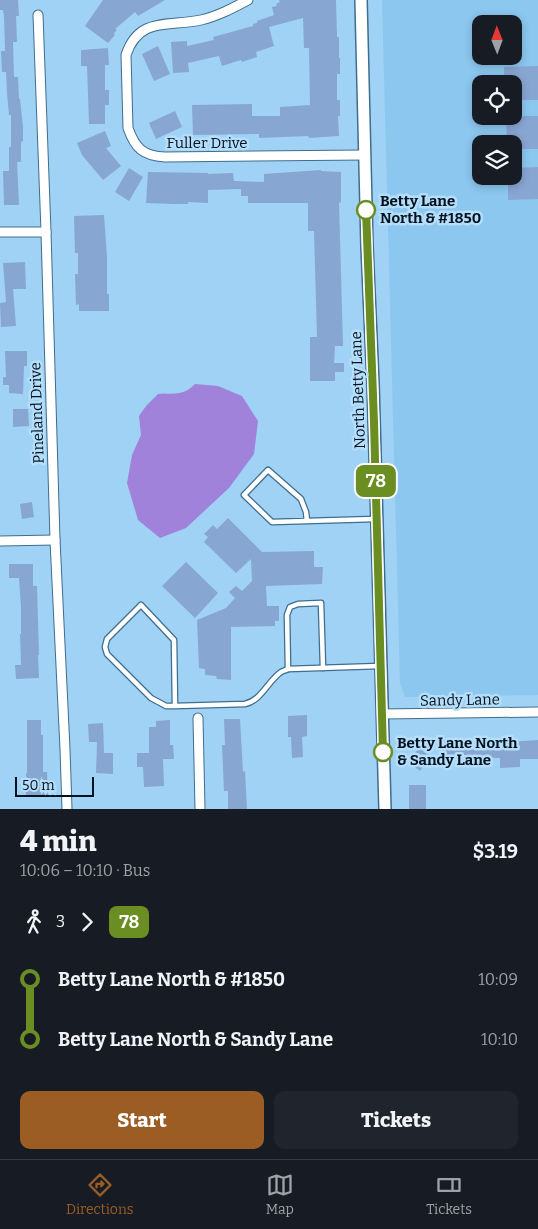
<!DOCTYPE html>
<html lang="en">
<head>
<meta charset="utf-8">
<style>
  :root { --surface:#171b24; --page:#20242c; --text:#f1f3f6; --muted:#9ea1a6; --line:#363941; --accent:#9c5d25 }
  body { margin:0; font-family:Bitter,serif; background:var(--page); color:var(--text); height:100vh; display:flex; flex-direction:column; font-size:19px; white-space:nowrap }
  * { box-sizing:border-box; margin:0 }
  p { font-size:16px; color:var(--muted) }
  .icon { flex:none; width:28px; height:28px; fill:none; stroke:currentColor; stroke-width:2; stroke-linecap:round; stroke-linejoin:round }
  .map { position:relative; height:809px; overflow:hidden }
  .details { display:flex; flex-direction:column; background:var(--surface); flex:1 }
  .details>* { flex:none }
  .badge { padding:0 10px; border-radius:8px; font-size:18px; line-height:32px }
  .needle { width:32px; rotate:359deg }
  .fabs { position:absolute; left:472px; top:15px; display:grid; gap:10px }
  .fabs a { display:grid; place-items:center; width:50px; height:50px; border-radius:10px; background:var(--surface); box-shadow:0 2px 8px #0003; font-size:25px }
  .scale { position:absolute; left:15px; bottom:12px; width:79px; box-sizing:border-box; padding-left:5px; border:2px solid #02131f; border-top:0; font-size:14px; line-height:18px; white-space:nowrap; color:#02131f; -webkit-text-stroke:4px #b5defa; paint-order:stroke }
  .map>.badge { position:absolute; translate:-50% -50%; box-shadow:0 0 0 2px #fff }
  .legs { display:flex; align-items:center; gap:8px; height:55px; padding:0 20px; font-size:16px }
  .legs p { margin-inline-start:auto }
  .head { display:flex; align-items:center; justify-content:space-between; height:85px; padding:0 20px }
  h1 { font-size:28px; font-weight:800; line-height:38px }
  .button { display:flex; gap:10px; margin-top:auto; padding:10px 20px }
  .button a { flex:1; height:58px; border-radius:10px; background:var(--accent); color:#fff; font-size:20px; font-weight:800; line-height:58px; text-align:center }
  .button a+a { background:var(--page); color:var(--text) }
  ul { padding:0 20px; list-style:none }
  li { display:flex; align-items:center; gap:18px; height:60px; font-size:19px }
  li i { display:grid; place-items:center; width:8px; height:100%; margin:0 6px; background:currentColor }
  li i::after { content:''; width:12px; height:12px; margin:-6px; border:4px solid; border-radius:50%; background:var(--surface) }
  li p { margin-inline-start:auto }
  li:first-child i { background:linear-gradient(#0000 50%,currentColor 0) }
  li:last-child i { background:linear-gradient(currentColor 50%,#0000 0) }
  .tabs { display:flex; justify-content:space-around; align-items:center; height:70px; border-top:1px solid var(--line); background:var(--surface); font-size:14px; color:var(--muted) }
  .tabs a { display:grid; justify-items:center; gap:2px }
  .tabs .selected { color:var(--accent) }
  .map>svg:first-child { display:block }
  .built { fill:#8cc7ef; fill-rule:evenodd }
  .water { fill:#a182da }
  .building { fill:#88a6d2 }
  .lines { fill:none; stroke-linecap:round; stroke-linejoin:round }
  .service-casing { stroke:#3e6e8e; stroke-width:7 }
  .minor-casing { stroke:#3e6e8e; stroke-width:11 }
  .tertiary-casing { stroke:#3e6e8e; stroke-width:14 }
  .service { stroke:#fff; stroke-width:4.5 }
  .minor { stroke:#fff; stroke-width:9 }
  .tertiary { stroke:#fff; stroke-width:11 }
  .line-1-casing { stroke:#fff; stroke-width:11 }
  .line-1 { stroke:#6b8e23; stroke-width:8 }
  .stop-1-dot { fill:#fff; stroke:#6b8e23; stroke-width:2.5 }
  .labels { text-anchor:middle; stroke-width:5; stroke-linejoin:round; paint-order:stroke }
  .street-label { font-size:15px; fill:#02131f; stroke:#b5defa }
  .stop-label { font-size:15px; font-weight:bold; fill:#02131f; stroke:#b5defa; text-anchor:start }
</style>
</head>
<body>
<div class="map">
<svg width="538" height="809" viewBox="0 0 538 809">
  <rect width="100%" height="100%" fill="#9fd2f5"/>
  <path class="built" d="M382 0H538V695L405 697 400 683ZM481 24H514V56H481ZM481 84H514V116H481ZM481 144H514V176H481Z"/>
  <path class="water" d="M195 384 218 386 242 396 258 421 254 454 229 488 186 528 160 538 138 520 127 483 132 455 141 435 139 416 146 406 158 394C173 393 184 396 195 384Z"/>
  <g class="building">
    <polygon points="0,0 18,0 19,16 16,16 17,42 13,42 14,77 18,77 19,99 20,99 23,127 23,141 21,142 21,162 17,162 19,205 4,205 3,171 9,171 9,147 11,147 11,115 9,115 7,93 6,72 2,72 1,51 5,51 4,16 3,10 0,10"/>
    <polygon points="103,0 165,0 138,16 135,12 115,29 117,30 114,33 115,35 108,43 85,26"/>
    <polygon points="279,0 336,0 337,37 339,37 339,58 340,58 340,74 337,74 337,100 340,100 340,116 338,116 339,136 309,138 308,136 259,138 259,134 193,135 192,105 252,104 252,116 280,116 280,107 310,105 309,48 304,48 303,18 269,27 274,46 256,52 257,57 242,62 241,60 222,66 219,56 188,63 189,72 173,73 171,42 187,41 187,46 214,40 213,37 253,26 253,24 257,23 257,21 274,15 272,7 277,6 276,4 280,2"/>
    <polygon points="158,46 170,74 154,81 142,54"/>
    <polygon points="108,48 109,65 105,65 105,90 109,90 109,105 105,105 105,124 89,124 87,66 81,66 81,50"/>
    <polygon points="538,66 538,100 514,100 514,84 504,84 504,67"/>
    <polygon points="175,111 182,127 156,139 149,123"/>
    <polygon points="506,116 538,116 538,149 514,149 514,144 507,144"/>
    <polygon points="105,131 111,146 106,148 121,166 103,180 82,155 77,143"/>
    <polygon points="538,167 538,199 508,200 508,176 514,176 514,168"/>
    <polygon points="129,168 143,177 129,201 115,192"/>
    <polygon points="321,170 321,171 341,172 341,203 339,202 343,346 335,346 334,363 344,363 344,372 335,372 335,381 310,381 310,337 317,337 314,231 308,231 308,203 248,203 248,196 241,196 241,189 208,190 208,203 188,202 188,204 173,204 146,203 148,172 208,173 208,174 233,173 234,181 264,182 264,174"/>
    <polygon points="104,215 107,257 107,294 109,294 109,311 79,311 79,304 76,305 75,274 78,274 78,253 75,253 74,216"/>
    <polygon points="25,262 26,289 13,289 16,326 1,327 0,303 6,302 3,263"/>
    <polygon points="5,351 27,351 27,366 24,366 23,394 9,393 9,385 3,385 3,377 6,377"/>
    <polygon points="13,409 28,409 29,426 13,427"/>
    <polygon points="32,502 34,517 22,519 20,504"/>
    <polygon points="228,518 262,552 314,551 314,567 323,567 322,584 266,586 267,606 279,606 279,621 275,621 275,626 231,627 231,680 217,679 216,676 205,675 205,669 199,668 197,620 226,608 235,598 229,592 236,586 242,591 252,581 251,559 236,573 204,542 208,537 204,534 213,525 217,529"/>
    <polygon points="186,562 218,593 195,618 162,586"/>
    <polygon points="9,564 33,564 33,586 37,586 39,655 38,655 39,678 16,679 15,665 21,665 20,634 21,634 21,607 19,578 9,578"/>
    <polygon points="307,715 307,736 302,737 303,757 292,758 291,737 288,737 288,716"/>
    <polygon points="224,719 240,719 243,772 245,771 247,809 228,809 228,791 224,791 222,745 225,745"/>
    <polygon points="27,720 41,720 41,735 43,735 43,772 47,772 48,795 26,795 26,773 27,773"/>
    <polygon points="170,720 170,745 173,745 174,759 163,759 164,786 144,787 143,767 137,767 137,753 149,753 149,727 156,727 156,721"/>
    <polygon points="103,723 104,753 113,753 113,774 96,773 97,742 89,742 88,724"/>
    <polygon points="443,740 490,742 490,743 538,740 538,759 520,759 520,767 500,768 500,758 466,757 466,755 443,755"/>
    <polygon points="419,748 430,756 420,771 408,762"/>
    <rect x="409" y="785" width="17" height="24"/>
  </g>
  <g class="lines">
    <g class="service-casing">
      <g id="service">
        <polyline points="307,521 306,512 301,499 268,470 244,495 272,522 375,519"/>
        <polyline points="288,669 287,615 290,607 298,604 321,603 323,668"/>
        <path d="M175 706 174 640 141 605 107 639 105 647 107 654 151 698 166 706H175L245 704C262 700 267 682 281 672 283 671 286 670 288 669L380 666"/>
      </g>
    </g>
    <g class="minor-casing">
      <g id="minor">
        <path d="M248 0C233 8 218 16 201 20 169 27 139 16 126 55L128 128C135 148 143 156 165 157L365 155"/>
        <polyline points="38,15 46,232 55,540 65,749 67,809"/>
        <polyline points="0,232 46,232"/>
        <polyline points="0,541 55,540"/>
        <polyline points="382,714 538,712"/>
        <polyline points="198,718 200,809"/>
      </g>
    </g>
    <g class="tertiary-casing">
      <polyline id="tertiary" points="361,0 367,247 373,383 385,809"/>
    </g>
    <use href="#service" class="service"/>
    <use href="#minor" class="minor"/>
    <use href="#tertiary" class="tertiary"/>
  </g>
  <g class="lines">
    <g class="line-1-casing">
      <polyline id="line-1" points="366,210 374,422 383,752"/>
    </g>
    <use href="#line-1" class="line-1"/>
  </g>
  <g class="stop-1-dot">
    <circle cx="366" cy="210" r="9"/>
    <circle cx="383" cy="752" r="9"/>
  </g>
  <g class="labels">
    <g class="street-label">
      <text x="207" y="148">Fuller Drive</text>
      <text transform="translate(358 390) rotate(-92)" y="5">North Betty Lane</text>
      <text transform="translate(37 413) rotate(-92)" y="5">Pineland Drive</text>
      <text transform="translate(460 700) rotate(-1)" y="5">Sandy Lane</text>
    </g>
    <g class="stop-label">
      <text x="380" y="206">Betty Lane<tspan x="380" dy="17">North &amp; #1850</tspan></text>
      <text x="397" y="748">Betty Lane North<tspan x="397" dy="17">&amp; Sandy Lane</tspan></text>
    </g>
  </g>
</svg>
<div class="fabs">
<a><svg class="needle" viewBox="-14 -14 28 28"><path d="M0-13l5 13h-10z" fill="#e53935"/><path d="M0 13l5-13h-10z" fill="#9ea1a6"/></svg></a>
<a><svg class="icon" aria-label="locate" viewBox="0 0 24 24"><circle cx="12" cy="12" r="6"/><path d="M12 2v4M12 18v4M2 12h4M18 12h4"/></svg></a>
<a><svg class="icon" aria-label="layers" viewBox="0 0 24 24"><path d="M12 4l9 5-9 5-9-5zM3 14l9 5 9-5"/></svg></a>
</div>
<div class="scale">50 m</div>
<b class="badge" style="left:376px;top:481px;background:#6b8e23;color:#fff">78</b>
</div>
<section class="details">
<div class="head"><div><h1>4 min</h1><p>10:06 – 10:10 · Bus</p></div><b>$3.19</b></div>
<div class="legs"><svg class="icon" aria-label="walk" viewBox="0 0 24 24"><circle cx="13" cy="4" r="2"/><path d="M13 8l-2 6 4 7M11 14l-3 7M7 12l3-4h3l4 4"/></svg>3<svg class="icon" aria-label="forward" viewBox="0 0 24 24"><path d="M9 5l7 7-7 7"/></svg><b class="badge" style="background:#6b8e23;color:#fff">78</b></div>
<ul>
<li><i style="color:#6b8e23"></i><b>Betty Lane North &amp; #1850</b><p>10:09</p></li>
<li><i style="color:#6b8e23"></i><b>Betty Lane North &amp; Sandy Lane</b><p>10:10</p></li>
</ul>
<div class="button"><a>Start</a><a>Tickets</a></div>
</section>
<nav class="tabs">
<a class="selected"><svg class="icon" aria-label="directions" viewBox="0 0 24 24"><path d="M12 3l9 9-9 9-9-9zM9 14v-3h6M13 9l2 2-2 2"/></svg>Directions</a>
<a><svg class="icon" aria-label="map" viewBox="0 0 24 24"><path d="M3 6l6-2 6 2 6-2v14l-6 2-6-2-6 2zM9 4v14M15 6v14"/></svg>Map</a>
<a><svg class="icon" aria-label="tickets" viewBox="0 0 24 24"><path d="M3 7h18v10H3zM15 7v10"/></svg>Tickets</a>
</nav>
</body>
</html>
